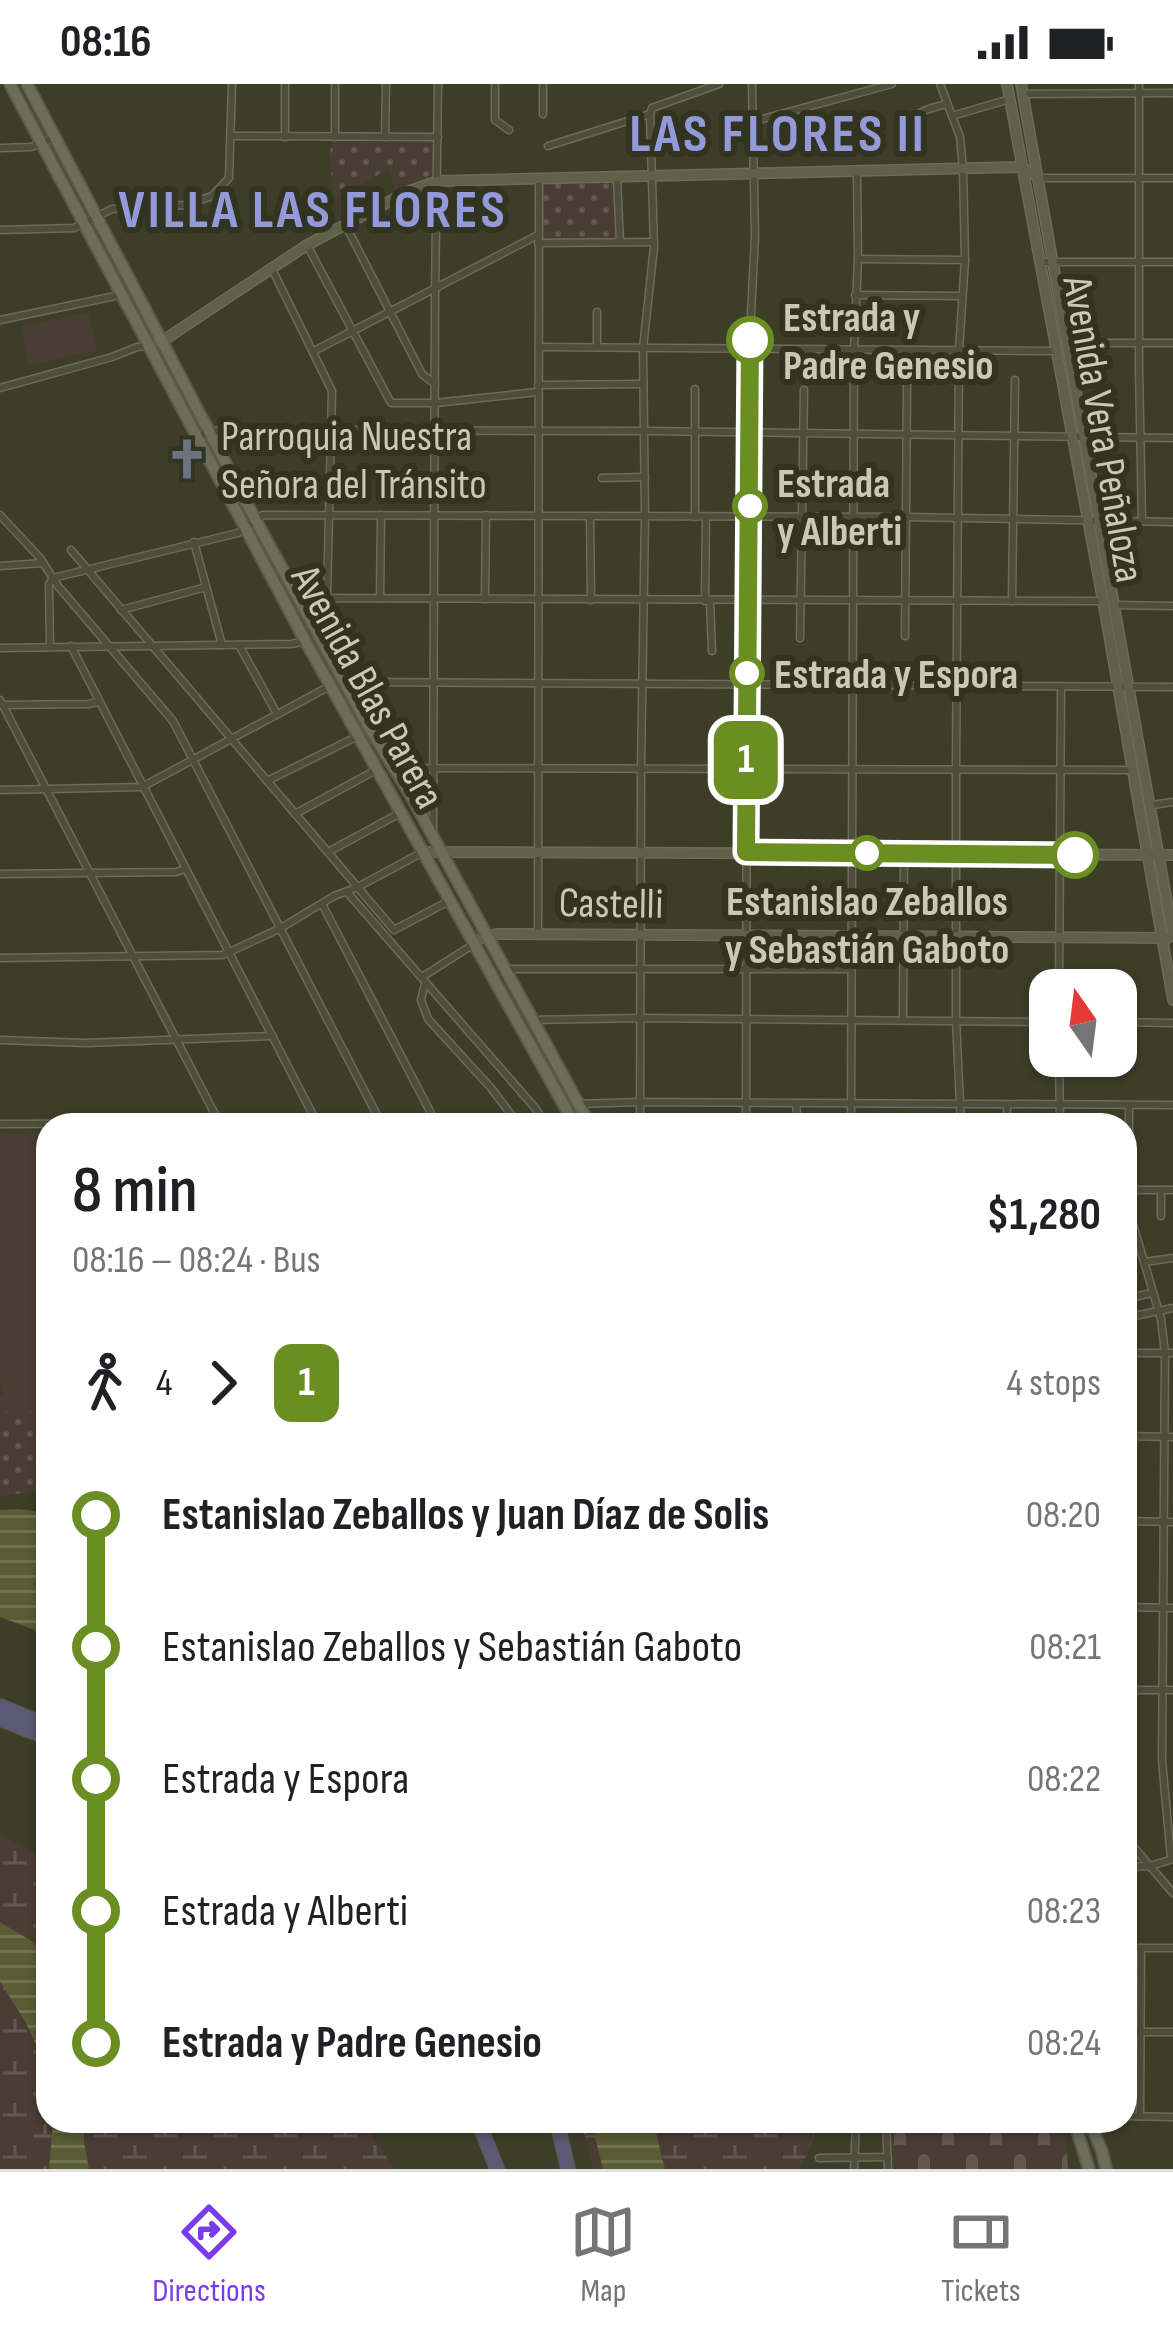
<!DOCTYPE html>
<html lang="en">
<head>
<meta charset="utf-8">
<style>
  :root { --surface:#fff; --page:#f2f2f2; --text:#202124; --muted:#757577; --line:#e0e0e0; --accent:#7c3aed }
  body { margin:0; font-family:"Sofia Sans Condensed",sans-serif; background:var(--page); color:var(--text); height:100vh; display:flex; flex-direction:column; font-size:45px; white-space:nowrap }
  * { box-sizing:border-box; margin:0 }
  p { font-size:39px; color:var(--muted) }
  .icon { flex:none; width:66px; height:66px; fill:none; stroke:currentColor; stroke-width:2; stroke-linecap:round; stroke-linejoin:round }
  .map { position:relative; flex:1; overflow:hidden }
  .sheet { position:absolute; left:36px; top:1029px; width:1101px; height:1020px; display:flex; flex-direction:column; background:var(--surface); border-radius:36px; box-shadow:0 3px 9px #0004 }
  .sheet>* { flex:none }
  .badge { padding:0 24px; border-radius:18px; font-size:42px; line-height:78px }
  .needle { width:78px; rotate:346deg }
  .tools { position:absolute; left:1029px; top:885px; display:grid; gap:24px }
  .tools a { display:grid; place-items:center; width:108px; height:108px; border-radius:24px; background:var(--surface); box-shadow:0 3px 9px #0004; font-size:60px }
  .map>.badge { position:absolute; translate:-50% -50%; box-shadow:0 0 0 6px #fff }
  .legs { display:flex; align-items:center; gap:18px; height:132px; padding:0 36px; font-size:39px }
  .legs p { margin-inline-start:auto }
  .headline { display:flex; align-items:center; justify-content:space-between; height:204px; padding:0 36px }
  h1 { font-size:66px; font-weight:600; line-height:90px }
  ul { padding:0 36px; list-style:none }
  li { display:flex; align-items:center; gap:42px; height:132px; font-size:45px }
  li i { display:grid; place-items:center; width:18px; height:100%; margin:0 15px; background:currentColor }
  li i::after { content:''; width:30px; height:30px; margin:-15px; border:9px solid; border-radius:50%; background:var(--surface) }
  li p { margin-inline-start:auto }
  li:first-child i { background:linear-gradient(#0000 50%,currentColor 0) }
  li:last-child i { background:linear-gradient(currentColor 50%,#0000 0) }
  .status { display:flex; justify-content:space-between; align-items:center; height:84px; padding:0 60px; background:var(--surface); direction:ltr }
  .status svg { height:33px; fill:currentColor }
  .tab-bar { display:flex; justify-content:space-around; align-items:center; height:168px; border-top:3px solid var(--line); background:var(--surface); font-size:33px; color:var(--muted) }
  .tab-bar a { display:grid; justify-items:center; gap:6px }
  .tab-bar .current { color:var(--accent) }
  .map>svg:first-child { display:block }
  .grass { fill:url(#grass-dots) }
  .wetland { fill:url(#wetland-marsh) }
  .cemetery { fill:url(#cemetery-stones) }
  .garden { fill:#4a3d33 }
  .water { fill:url(#water-rules) }
  .lines { fill:none; stroke-linecap:round; stroke-linejoin:round }
  .street-casing { stroke:#6b6c59; stroke-width:9 }
  .secondary-casing { stroke:#6b6c59; stroke-width:12 }
  .primary-casing { stroke:#595a47; stroke-width:14 }
  .highway-casing { stroke:#585946; stroke-width:16 }
  .street { stroke:#4d4e3b; stroke-width:6 }
  .secondary { stroke:#5f6149; stroke-width:9 }
  .primary { stroke:#6d6e59; stroke-width:10 }
  .highway { stroke:#5b5974; stroke-width:14 }
  .line-1-casing { stroke:#fff; stroke-width:27 }
  .line-1 { stroke:#6b8e23; stroke-width:18 }
  .stop-1-dot { fill:#fff; stroke:#6b8e23; stroke-width:6 }
  .labels { text-anchor:middle; stroke-width:12; stroke-linejoin:round; paint-order:stroke }
  .stop-label { font-size:42px; font-weight:bold; fill:#c8c9b7; stroke:#323320; text-anchor:start }
  .street-label { font-size:42px; fill:#c8c9b7; stroke:#323320 }
  .poi-label { font-size:42px; fill:#c8c9b7; stroke:#323320; text-anchor:start }
  .district-label { font-size:54px; font-weight:bold; letter-spacing:3px; fill:#929ada; stroke:#323320 }
</style>
</head>
<body>
<div class="status"><b>08:16</b><svg viewBox="0 0 49 12"><path d="M0 12V9h3v3zM5 12V6h3v6zM10 12V3h3v9zM15 12V0h3v12zM26 1h20v11H26zM47 4h2v5h-2z"/></svg></div>
<div class="map">
<svg width="1173" height="2085" viewBox="0 0 1173 2085">
  <defs>
    <pattern id="grass-dots" width="8" height="8" patternUnits="userSpaceOnUse" patternTransform="scale(3)"><rect width="8" height="8" fill="#4a3d33"/><path d="M2 2h.1M6 6h.1" fill="none" stroke="#63584e" stroke-width="1.8" stroke-linecap="round"/></pattern>
    <pattern id="wetland-marsh" width="20" height="14" patternUnits="userSpaceOnUse" patternTransform="scale(3)"><rect width="20" height="14" fill="#4a3d33"/><path d="M1 5h8M5 5V1M11 12h8M15 12V8" fill="none" stroke="#63584e"/></pattern>
    <pattern id="cemetery-stones" width="16" height="16" patternUnits="userSpaceOnUse" patternTransform="scale(3)"><rect width="16" height="16" fill="#4a3d33"/><path d="M2 7V4a2 2 0 0 1 4 0v3zM10 15v-3a2 2 0 0 1 4 0v3z" fill="#63584e"/></pattern>
    <pattern id="water-rules" width="6" height="5" patternUnits="userSpaceOnUse" patternTransform="scale(3)"><rect width="6" height="5" fill="#5a5c35"/><path d="M0 2.5h6" fill="none" stroke="#707250"/></pattern>
  </defs>
  <rect width="100%" height="100%" fill="#3d3e27"/>
  <g class="grass">
    <polygon points="333,57 432,57 433,88 426,94 395,105 388,85 335,116 329,71"/>
    <polygon points="615,99 617,155 541,157 543,100"/>
    <polygon points="0,1328 48,1328 48,1412 33,1408 0,1412"/>
  </g>
  <g class="wetland">
    <path d="M0 1751 48 1776V1889C34 1855 29 1857 0 1838Z"/>
    <polygon points="0,1898 25,1937 47,1984 48,2037 53,2037 49,2085 0,2085"/>
    <polygon points="85,2037 362,2037 395,2085 89,2085 84,2057"/>
    <polygon points="581,2037 818,2037 812,2061 799,2085 593,2085"/>
  </g>
  <polygon class="cemetery" points="889,2037 1065,2037 1068,2085 891,2085"/>
  <g class="garden">
    <polygon points="89,228 97,267 29,281 21,242"/>
    <polygon points="48,1048 48,1328 0,1328 0,1312 3,1312 0,1297 0,1049"/>
  </g>
  <g class="water">
    <polygon points="19,1425 48,1429 48,1551 0,1533 0,1426"/>
    <polygon points="0,1838 35,1859 48,1889 48,1987 25,1937 0,1898"/>
    <polygon points="53,2037 85,2037 84,2057 89,2085 49,2085"/>
    <polygon points="591,2037 653,2037 665,2085 603,2085"/>
  </g>
  <g class="lines">
    <g class="street-casing">
      <g id="street">
        <polyline points="285,0 285,53"/>
        <polyline points="335,0 335,53"/>
        <polyline points="495,0 495,36 509,46"/>
        <polyline points="543,0 543,30"/>
        <polyline points="940,0 960,53 963,85 965,176 959,266 956,684 956,936 961,1041"/>
        <polyline points="1139,0 1139,284 1142,437"/>
        <polyline points="1023,10 1173,9"/>
        <polyline points="952,32 1010,15"/>
        <polyline points="755,37 892,0"/>
        <polyline points="232,52 438,53"/>
        <polyline points="385,53 386,0"/>
        <path d="M916 60C908 28 920 27 947 20"/>
        <polyline points="548,62 650,30 652,24 719,0"/>
        <polyline points="0,64 31,63 55,54"/>
        <polyline points="1039,94 1173,94"/>
        <polyline points="617,95 620,158"/>
        <polyline points="346,142 422,290 435,300"/>
        <polyline points="0,146 74,144 112,125 186,121 212,112 229,94 232,0"/>
        <polyline points="538,159 654,158"/>
        <polyline points="307,161 391,319 435,319 537,308"/>
        <polyline points="858,175 965,176"/>
        <polyline points="1041,178 1173,178"/>
        <polyline points="271,183 332,307 327,513"/>
        <polyline points="855,211 962,212"/>
        <polyline points="0,236 120,211"/>
        <polyline points="1069,259 1173,259"/>
        <polyline points="539,263 1058,267"/>
        <polyline points="597,263 597,228"/>
        <polyline points="314,267 538,151"/>
        <polyline points="538,301 643,300"/>
        <polyline points="0,304 112,273 137,263 146,262"/>
        <polyline points="695,305 695,433"/>
        <polyline points="196,354 208,348 222,346 645,347 1173,354"/>
        <polyline points="602,394 645,393"/>
        <polyline points="0,431 40,474 58,502 173,637 380,1037"/>
        <polyline points="590,432 591,516"/>
        <polyline points="194,458 222,561"/>
        <polyline points="71,466 394,846 449,817"/>
        <polyline points="0,482 43,479"/>
        <polyline points="380,514 381,431"/>
        <polyline points="485,515 486,431"/>
        <polyline points="300,517 327,514 1103,517"/>
        <polyline points="705,517 706,433"/>
        <polyline points="710,517 712,567"/>
        <polyline points="1012,517 1015,296"/>
        <polyline points="1115,521 1173,522"/>
        <polyline points="121,526 206,503"/>
        <polyline points="905,552 907,297"/>
        <polyline points="800,554 804,306"/>
        <polyline points="239,561 277,630"/>
        <polyline points="50,562 49,500 53,494 238,449 263,431 906,433 1173,438"/>
        <polyline points="71,562 316,1037"/>
        <polyline points="0,564 291,560 306,557"/>
        <polyline points="349,601 359,598 1173,603"/>
        <polyline points="0,616 219,1038"/>
        <polyline points="0,621 89,620 97,618"/>
        <polyline points="393,679 408,684 1133,686"/>
        <polyline points="267,697 356,653"/>
        <polyline points="0,706 142,703 328,603"/>
        <polyline points="1152,721 1173,718"/>
        <polyline points="295,730 376,686"/>
        <polyline points="433,746 435,212 438,0"/>
        <polyline points="328,768 402,728"/>
        <polyline points="0,790 176,788 185,785"/>
        <polyline points="347,808 536,1025 543,1037"/>
        <polyline points="322,820 435,1037"/>
        <polyline points="538,850 539,96"/>
        <polyline points="0,874 223,871 281,844 334,812 358,803 421,769"/>
        <polyline points="506,885 850,885"/>
        <polyline points="422,893 474,860"/>
        <polyline points="425,899 421,916 428,935 491,1004 516,1037"/>
        <polyline points="1059,906 1061,602"/>
        <polyline points="532,936 641,934 1050,938"/>
        <polyline points="903,936 904,772"/>
        <polyline points="1116,938 1173,939"/>
        <polyline points="0,956 86,959 272,952"/>
        <polyline points="1059,972 1060,1041"/>
        <polyline points="796,1019 798,1041"/>
        <polyline points="577,1020 640,1018 1173,1021"/>
        <polyline points="1007,1021 1007,1041"/>
        <polyline points="1129,1021 1129,1106"/>
        <polyline points="0,1040 563,1037 585,1031"/>
        <polyline points="640,1041 641,683 645,432 643,264 654,163 650,30"/>
        <polyline points="746,1041 747,517 751,229 755,153 752,0"/>
        <polyline points="851,1041 854,265 858,175 857,89"/>
        <polyline points="1125,1106 1173,1106"/>
        <polyline points="1161,1132 1161,1106"/>
        <polyline points="1125,1138 1132,1137 1161,1235 1165,1269 1162,1676 1171,1775"/>
        <polyline points="1144,1178 1173,1174"/>
        <polyline points="1125,1215 1152,1209"/>
        <polyline points="1125,1234 1173,1224"/>
        <polyline points="1125,1269 1173,1269"/>
        <polyline points="1125,1352 1173,1353"/>
        <polyline points="1125,1437 1173,1438"/>
        <polyline points="1125,1523 1173,1524"/>
        <polyline points="1125,1606 1173,1606"/>
        <polyline points="1125,1753 1173,1809"/>
        <polyline points="1125,1783 1150,1782 1173,1775"/>
        <polyline points="1125,1864 1173,1864"/>
        <polyline points="1125,1948 1173,1948"/>
        <polyline points="1125,2032 1173,2033"/>
        <polyline points="1140,2032 1141,1864"/>
        <polyline points="886,2037 888,2085"/>
        <polyline points="819,2074 888,2073"/>
        <polyline points="854,2085 856,2037"/>
      </g>
    </g>
    <g class="secondary-casing">
      <g id="secondary">
        <polyline points="1007,0 1103,517 1173,916"/>
        <polyline points="1021,0 1173,852"/>
        <polyline points="148,263 164,256 307,161 409,107 438,97 1021,83 1039,94"/>
        <polyline points="423,768 1173,771"/>
        <polyline points="474,860 483,853 497,850 1168,854"/>
      </g>
    </g>
    <g class="primary-casing">
      <g id="primary">
        <polyline points="10,0 301,549 575,1041"/>
        <polyline points="27,0 255,435 370,645 410,710 590,1041"/>
        <polyline points="1074,2037 1089,2085"/>
        <polyline points="1089,2037 1102,2067 1106,2085"/>
      </g>
    </g>
    <g class="highway-casing">
      <g id="highway">
        <polyline points="0,1622 48,1642"/>
        <polyline points="0,1635 48,1654"/>
        <polyline points="478,2037 497,2085"/>
        <polyline points="557,2037 568,2085"/>
      </g>
    </g>
    <use href="#street" class="street"/>
    <use href="#secondary" class="secondary"/>
    <use href="#primary" class="primary"/>
    <use href="#highway" class="highway"/>
  </g>
  <g class="lines">
    <g class="line-1-casing">
      <polyline id="line-1" points="750,256 746,768 1075,771"/>
    </g>
    <use href="#line-1" class="line-1"/>
  </g>
  <defs>
    <g id="church-bare" transform="scale(3.24)"><path d="M-1.2-6h2.4v3.5h3.3v2.4h-3.3V6h-2.4V-.1h-3.3v-2.4h3.3Z" fill="#6b7280" stroke="#323320" stroke-width="2.5" paint-order="stroke"/></g>
  </defs>
  <g fill-rule="evenodd">
    <use href="#church-bare" x="187" y="375"/>
  </g>
  <g class="stop-1-dot">
    <circle cx="750" cy="256" r="21"/>
    <circle cx="750" cy="422" r="15"/>
    <circle cx="747" cy="589" r="15"/>
    <circle cx="867" cy="769" r="15"/>
    <circle cx="1075" cy="771" r="21"/>
  </g>
  <g class="labels">
    <g class="stop-label">
      <text x="783" y="247">Estrada y<tspan x="783" dy="48">Padre Genesio</tspan></text>
      <text x="777" y="413">Estrada<tspan x="777" dy="48">y Alberti</tspan></text>
      <text x="774" y="604">Estrada y Espora</text>
      <text x="867" y="831" text-anchor="middle">Estanislao Zeballos<tspan x="867" dy="48">y Sebastián Gaboto</tspan></text>
    </g>
    <g class="street-label">
      <text transform="translate(1105 345) rotate(80)" y="15">Avenida Vera Peñaloza</text>
      <text transform="translate(369 602) rotate(61)" y="15">Avenida Blas Parera</text>
      <text transform="translate(611 818) rotate(1)" y="15">Castelli</text>
    </g>
    <g class="poi-label">
      <text x="221" y="366">Parroquia Nuestra<tspan x="221" dy="48">Señora del Tránsito</tspan></text>
    </g>
    <g class="district-label">
      <text x="778" y="67">LAS FLORES II</text>
      <text x="313" y="143">VILLA LAS FLORES</text>
    </g>
  </g>
</svg>
<div class="tools">
<a><svg class="needle" viewBox="-14 -14 28 28"><path d="M0-13l5 13h-10z" fill="#e53935"/><path d="M0 13l5-13h-10z" fill="#757577"/></svg></a>
</div>
<b class="badge" style="left:746px;top:676px;background:#6b8e23;color:#fff">1</b>
<section class="sheet">
<div class="headline"><div><h1>8 min</h1><p>08:16 – 08:24 · Bus</p></div><b>$1,280</b></div>
<div class="legs"><svg class="icon" aria-label="walk" viewBox="0 0 24 24"><circle cx="13" cy="4" r="2"/><path d="M13 8l-2 6 4 7M11 14l-3 7M7 12l3-4h3l4 4"/></svg>4<svg class="icon" aria-label="forward" viewBox="0 0 24 24"><path d="M9 5l7 7-7 7"/></svg><b class="badge" style="background:#6b8e23;color:#fff">1</b><p>4 stops</p></div>
<ul>
<li><i style="color:#6b8e23"></i><b>Estanislao Zeballos y Juan Díaz de Solis</b><p>08:20</p></li>
<li><i style="color:#6b8e23"></i><span>Estanislao Zeballos y Sebastián Gaboto</span><p>08:21</p></li>
<li><i style="color:#6b8e23"></i><span>Estrada y Espora</span><p>08:22</p></li>
<li><i style="color:#6b8e23"></i><span>Estrada y Alberti</span><p>08:23</p></li>
<li><i style="color:#6b8e23"></i><b>Estrada y Padre Genesio</b><p>08:24</p></li>
</ul>
</section>
</div>
<nav class="tab-bar">
<a class="current"><svg class="icon" aria-label="directions" viewBox="0 0 24 24"><path d="M12 3l9 9-9 9-9-9zM9 14v-3h6M13 9l2 2-2 2"/></svg>Directions</a>
<a><svg class="icon" aria-label="map" viewBox="0 0 24 24"><path d="M3 6l6-2 6 2 6-2v14l-6 2-6-2-6 2zM9 4v14M15 6v14"/></svg>Map</a>
<a><svg class="icon" aria-label="tickets" viewBox="0 0 24 24"><path d="M3 7h18v10H3zM15 7v10"/></svg>Tickets</a>
</nav>
</body>
</html>
